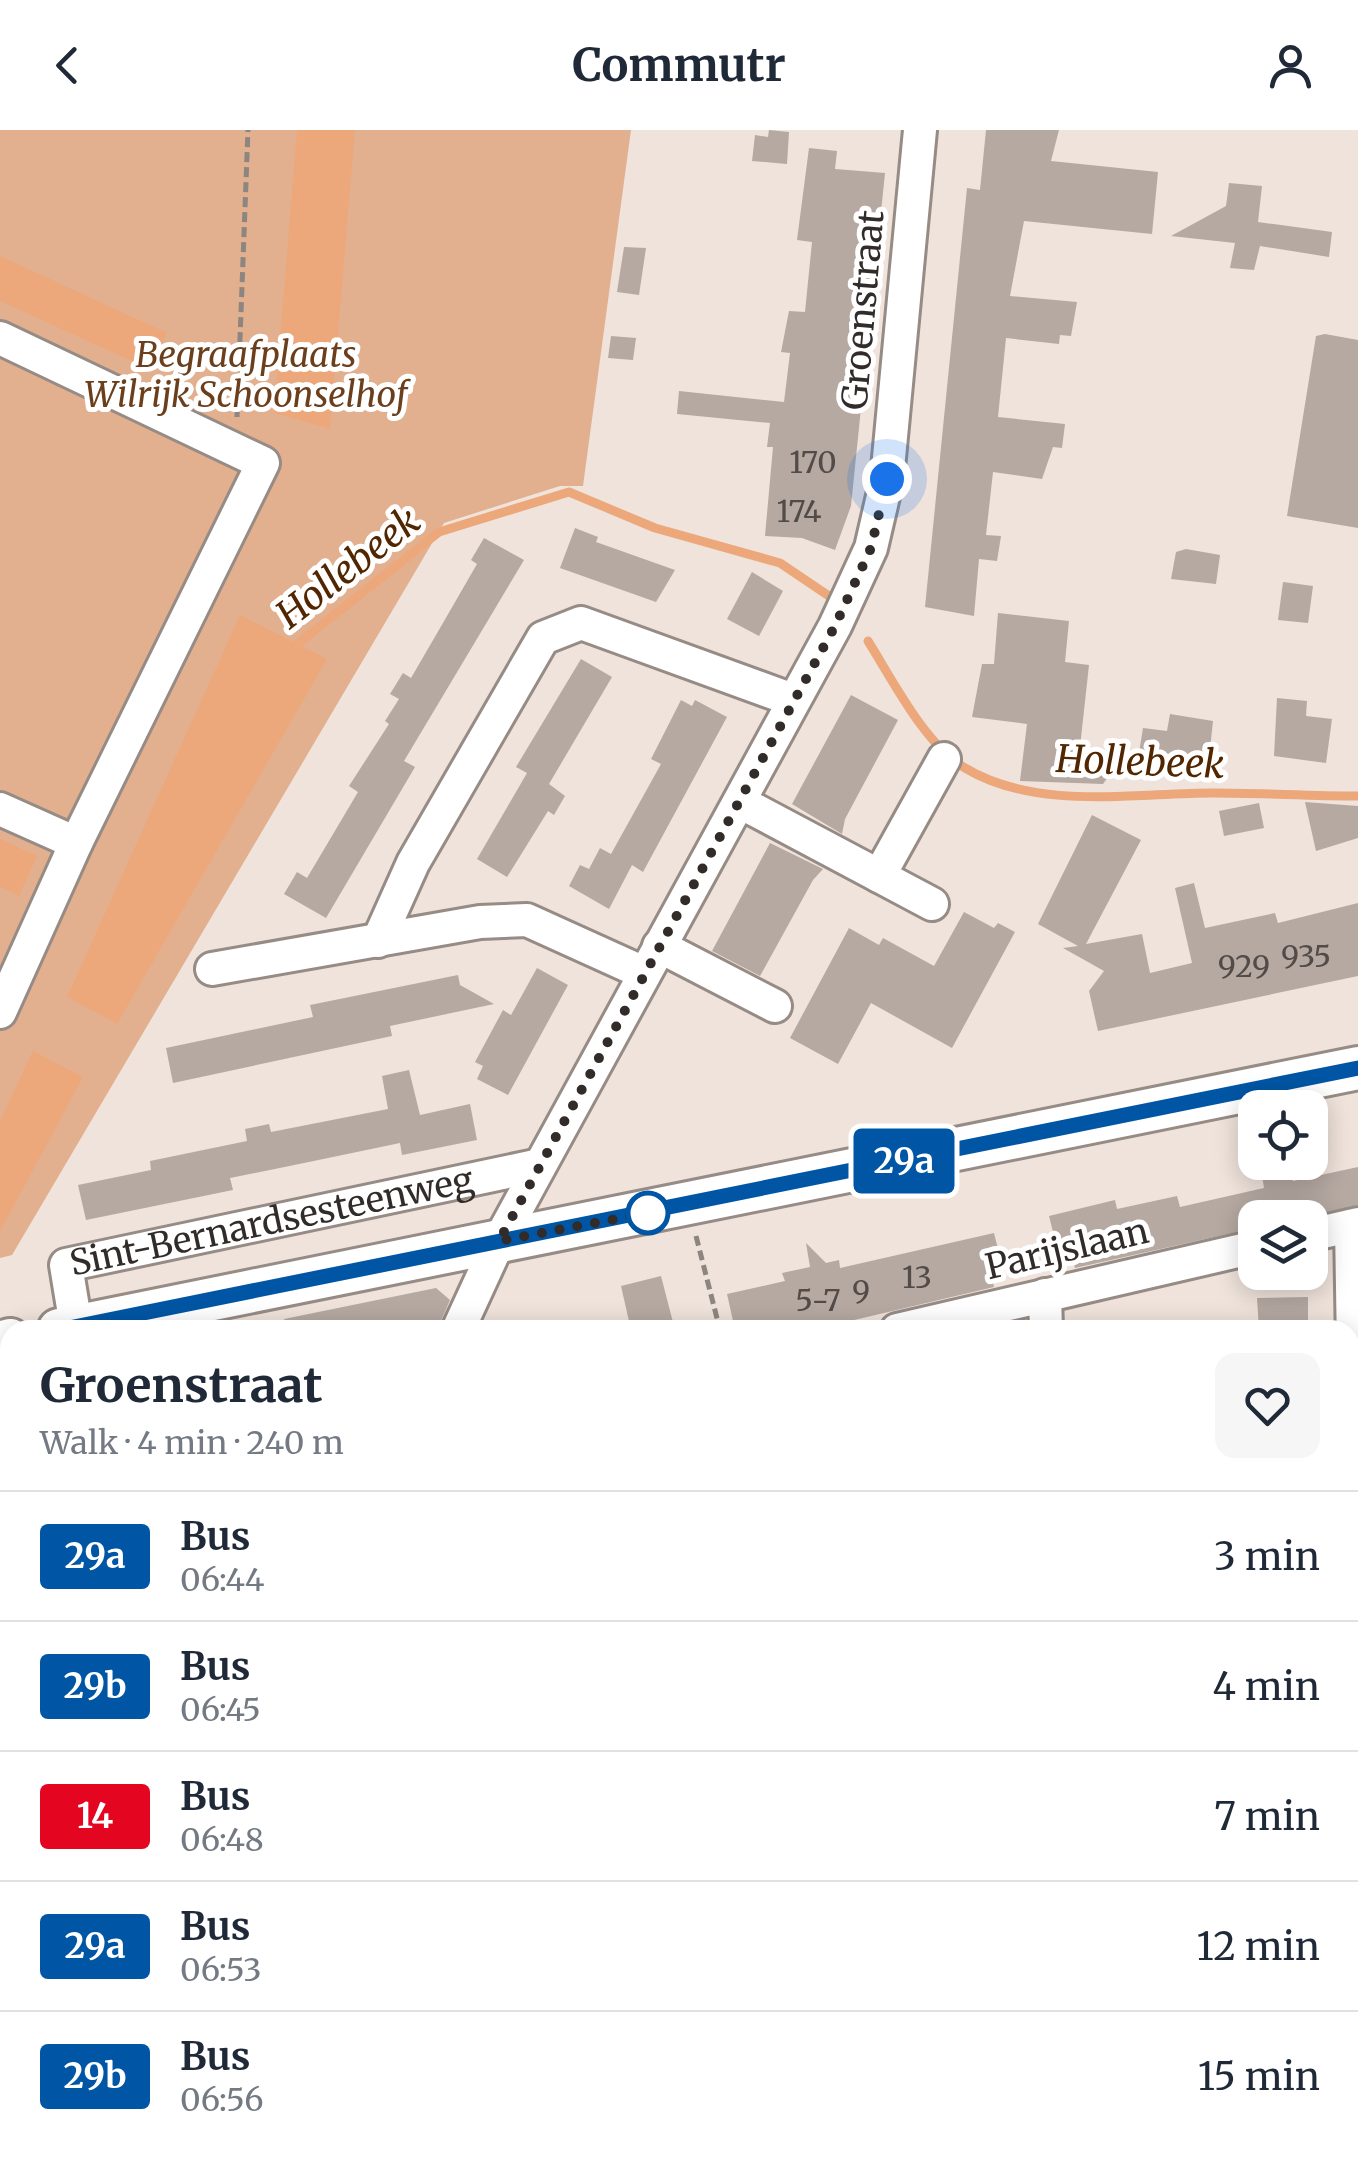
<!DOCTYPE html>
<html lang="en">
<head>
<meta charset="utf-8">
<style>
  :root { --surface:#fff; --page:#f6f6f7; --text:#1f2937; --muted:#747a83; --line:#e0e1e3 }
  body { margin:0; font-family:Merriweather,serif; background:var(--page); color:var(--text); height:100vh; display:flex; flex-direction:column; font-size:38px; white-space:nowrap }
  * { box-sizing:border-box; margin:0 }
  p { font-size:32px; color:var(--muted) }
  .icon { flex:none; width:55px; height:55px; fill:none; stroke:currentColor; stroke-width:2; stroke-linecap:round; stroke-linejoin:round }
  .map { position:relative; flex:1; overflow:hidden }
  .details { position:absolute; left:0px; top:1190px; width:1360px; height:840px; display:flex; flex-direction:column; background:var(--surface); border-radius:30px 30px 0 0; box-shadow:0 5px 25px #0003 }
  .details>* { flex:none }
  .badge { padding:0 20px; border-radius:8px; font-size:35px; line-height:65px }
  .controls { position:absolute; left:1238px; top:960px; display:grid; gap:20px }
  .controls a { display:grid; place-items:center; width:90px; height:90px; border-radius:20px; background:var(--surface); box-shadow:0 5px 25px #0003; font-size:50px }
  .you { position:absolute; width:50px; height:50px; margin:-25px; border:8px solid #fff; border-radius:50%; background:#1a73e8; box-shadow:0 0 0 15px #1a73e833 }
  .map>.badge { position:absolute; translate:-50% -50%; box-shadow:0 0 0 5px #fff }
  .round { display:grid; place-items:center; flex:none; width:105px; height:105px; border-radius:20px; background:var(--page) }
  .head { display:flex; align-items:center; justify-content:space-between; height:170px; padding:0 40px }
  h1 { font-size:48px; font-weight:700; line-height:75px }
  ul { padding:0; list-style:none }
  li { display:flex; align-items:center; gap:30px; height:130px; padding:0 40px; border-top:2px solid var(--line) }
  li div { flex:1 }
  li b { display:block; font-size:38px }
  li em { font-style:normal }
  li .badge { min-width:110px; font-weight:700; text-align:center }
  header { display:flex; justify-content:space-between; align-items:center; height:130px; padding:0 40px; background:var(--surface); font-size:45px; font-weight:700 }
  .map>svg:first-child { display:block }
  .green { fill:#e2b08f }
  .water { fill:#eca87a }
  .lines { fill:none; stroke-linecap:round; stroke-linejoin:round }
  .stream { stroke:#eca87a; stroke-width:9 }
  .building { fill:#b5a9a2 }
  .minor-casing { stroke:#968b85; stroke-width:38 }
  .major-casing { stroke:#968b85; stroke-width:48 }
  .path { stroke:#8d857f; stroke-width:5; stroke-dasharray:10 5; stroke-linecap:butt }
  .minor { stroke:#fff; stroke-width:32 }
  .major { stroke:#fff; stroke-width:42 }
  .line-casing { stroke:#fff; stroke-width:22 }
  .line { stroke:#0056a4; stroke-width:15 }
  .walk { stroke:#312c29; stroke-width:10; stroke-dasharray:0 18 }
  .stop-dot { fill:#fff; stroke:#0056a4; stroke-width:5 }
  .labels { text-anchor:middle; stroke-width:10; stroke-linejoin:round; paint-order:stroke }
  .number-label { font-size:30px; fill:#524b47 }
  .street-label { font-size:35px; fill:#312c29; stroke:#fff }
  .park-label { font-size:35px; font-style:italic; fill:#6b3e1c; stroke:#fff }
  .water-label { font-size:38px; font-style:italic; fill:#512601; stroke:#fff }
</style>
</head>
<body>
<header><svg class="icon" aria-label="back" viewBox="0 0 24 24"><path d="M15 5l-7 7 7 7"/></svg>Commutr<svg class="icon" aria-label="person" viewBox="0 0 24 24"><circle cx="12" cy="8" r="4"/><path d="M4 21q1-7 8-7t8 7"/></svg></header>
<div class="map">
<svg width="1358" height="2030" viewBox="0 0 1358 2030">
  <rect width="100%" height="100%" fill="#efe3db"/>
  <g class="green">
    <polygon points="0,0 631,0 583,356 560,356 444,393 12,1125 0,1128"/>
    <polygon points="1358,1800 1358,2030 504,2030 507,2020 1350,2020 1350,1801"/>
    <polygon points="0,1805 10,1805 10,2020 438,2020 437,2030 0,2030"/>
  </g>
  <g class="water">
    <polygon points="297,0 355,0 330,299 274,283"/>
    <polygon points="0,126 167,203 147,238 0,171"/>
    <polygon points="240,485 327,529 117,894 67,867"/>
    <polygon points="0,709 37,726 19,766 0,757"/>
    <polygon points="33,921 83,947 0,1101 0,991"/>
  </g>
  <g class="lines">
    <g class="stream">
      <path d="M868 511C892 549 925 615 965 638 1037 681 1133 663 1213 663 1261 663 1309 666 1358 666"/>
      <polyline points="291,519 439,402 569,362 655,398 780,433 829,466"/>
    </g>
  </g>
  <g class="building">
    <polygon points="769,0 789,2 787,34 752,31 755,5 768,7"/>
    <polygon points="986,0 1059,0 1051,31 1158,42 1152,104 1024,91 1010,166 1077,172 1071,206 1060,205 1059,214 1006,208 998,287 1065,294 1062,318 1053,317 1042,349 993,342 986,405 1001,406 997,431 979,429 974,486 925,477 967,58 980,60"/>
    <polygon points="809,18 837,21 835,39 885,43 851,376 835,420 802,408 765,406 773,317 767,317 770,293 677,284 679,261 784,272 790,223 781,222 789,181 805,182 812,112 797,110"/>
    <polygon points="1229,53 1262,56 1258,92 1332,102 1329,127 1260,116 1254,140 1230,138 1235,113 1171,106 1226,76"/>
    <polygon points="624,117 646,118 639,165 617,162"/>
    <polygon points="1325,204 1358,210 1358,398 1287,386 1316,206"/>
    <polygon points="611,206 636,208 633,230 608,228"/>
    <polygon points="575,398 598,407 596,412 675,440 656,472 560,438"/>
    <polygon points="484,408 524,430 404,631 415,637 326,788 284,764 297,742 307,748 358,662 349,656 389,594 385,591 399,569 390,564 403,543 411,548 436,505 477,434 471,430"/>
    <polygon points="1186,419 1220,425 1216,454 1171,449 1176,422"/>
    <polygon points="752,442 783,461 759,506 727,489"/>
    <polygon points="1283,452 1313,456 1308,493 1278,490"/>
    <polygon points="998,483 1069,491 1065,532 1089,535 1080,617 1113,640 1103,654 1020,651 1027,594 972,587 982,534 994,534"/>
    <polygon points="581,529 612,547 549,654 565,666 554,685 548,681 507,747 477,729 527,643 516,637"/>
    <polygon points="851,565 898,590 845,689 842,704 792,674"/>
    <polygon points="1277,568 1307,571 1306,586 1332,589 1326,633 1274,626"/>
    <polygon points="681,570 692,576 695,570 727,587 643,742 632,735 609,779 569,756 580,735 589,739 600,718 611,724 661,634 651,629"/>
    <polygon points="1170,584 1213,591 1209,628 1139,623 1143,598 1167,601"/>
    <polygon points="1305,672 1358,676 1358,708 1316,721"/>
    <polygon points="1259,673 1264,698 1224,706 1219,681"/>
    <polygon points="1092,685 1141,710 1086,814 1142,804 1150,843 1192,833 1175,758 1194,753 1205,798 1275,783 1278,793 1358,773 1358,846 1098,901 1089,861 1104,841 1063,818 1078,816 1038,794"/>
    <polygon points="770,713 823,739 813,750 760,846 712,821"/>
    <polygon points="964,782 994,798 998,793 1015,802 952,918 871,873 838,934 790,908 849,798 879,815 883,808 934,836"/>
    <polygon points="537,838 568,855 508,965 477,949 483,936 475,932 503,880 511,885"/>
    <polygon points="458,845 460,855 494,874 390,896 392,906 173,953 166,918 313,887 310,875"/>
    <polygon points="409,940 420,985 470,974 477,1010 402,1025 400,1013 304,1033 230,1048 233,1060 86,1090 78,1055 151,1040 150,1031 247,1011 245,999 269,994 271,1002 388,979 382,946"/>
    <polygon points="1358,1037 1358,1075 1302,1088 1255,1088 1255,1098 1075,1138 1070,1116 1057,1118 1049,1086 1115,1070 1117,1079 1177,1066 1180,1077 1264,1058 1262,1046 1290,1040 1293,1051"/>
    <polygon points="994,1103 1000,1127 988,1130 994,1157 812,1200 735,1200 727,1164 785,1151 782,1143 810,1137 806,1113 826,1133 839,1130 840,1138"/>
    <polygon points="661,1146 675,1200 631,1200 621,1156"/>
    <polygon points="436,1158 450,1170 437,1200 285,1200 284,1189"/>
    <polygon points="1308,1167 1308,1200 1259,1200 1257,1168"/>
  </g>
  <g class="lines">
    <g class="minor-casing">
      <g id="minor">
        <polyline points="0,208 263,333 76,713 0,882"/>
        <polyline points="740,672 932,774"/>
        <polyline points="0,679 76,713"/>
        <polyline points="879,746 944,629"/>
        <polyline points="378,811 413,733 543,508 581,493 793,570"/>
        <polyline points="659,816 775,876"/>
        <polyline points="212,839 480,792 527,790 644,843"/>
        <polyline points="1351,1096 1358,1522"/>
        <polyline points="1310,1105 1358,1094"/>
        <polyline points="1045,1165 1046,1200"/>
        <path id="s1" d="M76 1196 66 1135 540 1035"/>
        <polyline points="458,1200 499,1111 835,496 871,418 887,349 920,0"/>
        <polyline points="897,1200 1255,1117"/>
        <polyline points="1350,1564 1358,1564"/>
        <polyline points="0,1593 10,1593"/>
        <polyline points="457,2030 458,2020"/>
      </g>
    </g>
    <g class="major-casing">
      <g id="major">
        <polyline points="59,1200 1358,938"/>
        <polyline points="0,1213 10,1210"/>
      </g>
    </g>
    <g class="path">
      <polyline points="237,287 248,0"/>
      <polyline points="696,1106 720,1200"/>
    </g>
    <use href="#minor" class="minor"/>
    <use href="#major" class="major"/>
  </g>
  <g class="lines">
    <g class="line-casing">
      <polyline id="line" points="59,1200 1358,938"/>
    </g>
    <use href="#line" class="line"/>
    <polyline class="walk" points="648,1083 499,1111 835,496 871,418 887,349"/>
  </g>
  <circle class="stop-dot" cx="648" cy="1083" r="20"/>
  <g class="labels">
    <g class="number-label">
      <text x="813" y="343">170</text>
      <text x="799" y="392">174</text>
      <text x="1306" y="837">935</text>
      <text x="1244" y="847">929</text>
      <text x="917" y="1158">13</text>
      <text x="861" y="1172">9</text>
      <text x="818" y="1181">5-7</text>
    </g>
    <g class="street-label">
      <text transform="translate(863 180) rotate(-85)" y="12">Groenstraat</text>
      <text dy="12" stroke="none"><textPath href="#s1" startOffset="272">Sint-Bernardsesteenweg</textPath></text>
      <text transform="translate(1067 1119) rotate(-13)" y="12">Parijslaan</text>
    </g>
    <g class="park-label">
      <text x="246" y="237">Begraafplaats<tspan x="246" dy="40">Wilrijk Schoonselhof</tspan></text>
    </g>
    <g class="water-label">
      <text transform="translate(348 438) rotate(-38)" y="13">Hollebeek</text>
      <text transform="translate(1140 632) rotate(2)" y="13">Hollebeek</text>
    </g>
  </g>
</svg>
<div class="controls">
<a><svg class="icon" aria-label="locate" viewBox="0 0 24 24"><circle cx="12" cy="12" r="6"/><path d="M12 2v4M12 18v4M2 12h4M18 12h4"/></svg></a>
<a><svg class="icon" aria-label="layers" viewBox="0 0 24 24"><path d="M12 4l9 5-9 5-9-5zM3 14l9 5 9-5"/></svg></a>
</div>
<div class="you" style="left:887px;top:349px"></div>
<b class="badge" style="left:904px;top:1031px;background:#0056a4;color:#fff">29a</b>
<section class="details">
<div class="head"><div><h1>Groenstraat</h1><p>Walk · 4 min · 240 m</p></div><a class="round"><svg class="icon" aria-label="heart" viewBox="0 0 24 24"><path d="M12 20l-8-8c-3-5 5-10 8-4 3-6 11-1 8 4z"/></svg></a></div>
<ul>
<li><span class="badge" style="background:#0056a4;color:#fff">29a</span><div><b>Bus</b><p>06:44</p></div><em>3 min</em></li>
<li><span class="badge" style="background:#0056a4;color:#fff">29b</span><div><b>Bus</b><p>06:45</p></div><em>4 min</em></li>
<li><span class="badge" style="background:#e40521;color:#fff">14</span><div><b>Bus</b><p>06:48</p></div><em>7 min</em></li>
<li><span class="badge" style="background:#0056a4;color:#fff">29a</span><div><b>Bus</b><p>06:53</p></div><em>12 min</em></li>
<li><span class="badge" style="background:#0056a4;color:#fff">29b</span><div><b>Bus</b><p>06:56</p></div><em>15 min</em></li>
</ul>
</section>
</div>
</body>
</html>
